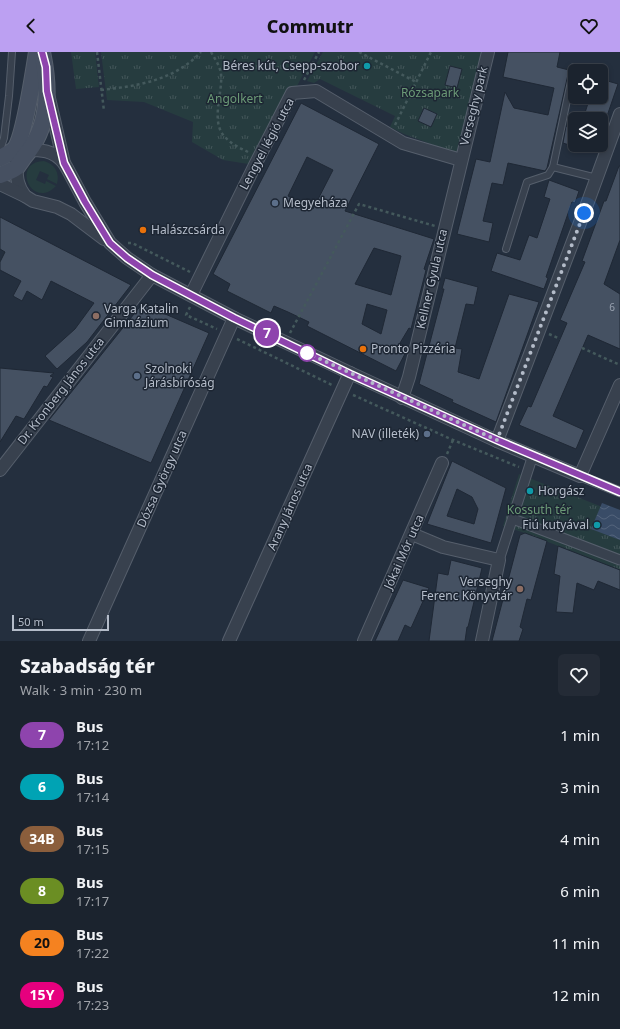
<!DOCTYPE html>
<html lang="en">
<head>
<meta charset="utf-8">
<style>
  :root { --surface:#1b232e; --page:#242b36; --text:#f1f3f6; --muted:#a0a4aa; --line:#39404a; --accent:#bca0f2 }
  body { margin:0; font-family:"Noto Sans",sans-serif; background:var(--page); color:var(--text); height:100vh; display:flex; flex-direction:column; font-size:15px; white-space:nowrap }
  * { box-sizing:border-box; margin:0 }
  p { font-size:13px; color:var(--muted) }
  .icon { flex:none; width:22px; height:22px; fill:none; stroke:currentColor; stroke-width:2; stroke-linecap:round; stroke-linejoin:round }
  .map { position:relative; height:589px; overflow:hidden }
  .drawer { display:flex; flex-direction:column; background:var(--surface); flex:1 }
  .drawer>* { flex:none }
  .badge { padding:0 8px; border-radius:13px; font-size:14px; line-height:26px }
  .controls { position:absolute; left:568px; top:12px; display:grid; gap:8px }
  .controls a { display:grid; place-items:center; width:40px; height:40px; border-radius:6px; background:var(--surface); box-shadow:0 2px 6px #0003,0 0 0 1px var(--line); font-size:20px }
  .scale { position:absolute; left:12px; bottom:10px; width:97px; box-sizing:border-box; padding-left:4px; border:2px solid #b4bcc9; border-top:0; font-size:11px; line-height:14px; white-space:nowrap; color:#b4bcc9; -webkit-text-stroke:3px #1d2633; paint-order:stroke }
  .you { position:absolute; width:20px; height:20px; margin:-10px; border:3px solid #fff; border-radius:50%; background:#1a73e8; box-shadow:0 0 0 6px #1a73e833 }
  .map>.badge { position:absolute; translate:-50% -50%; box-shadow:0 0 0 2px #fff }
  .round { display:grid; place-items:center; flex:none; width:42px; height:42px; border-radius:6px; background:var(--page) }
  .head { display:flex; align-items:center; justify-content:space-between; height:68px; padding:0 20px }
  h1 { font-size:19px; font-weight:800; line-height:30px }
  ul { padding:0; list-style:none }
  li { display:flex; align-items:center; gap:12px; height:52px; padding:0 20px }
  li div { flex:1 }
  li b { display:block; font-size:15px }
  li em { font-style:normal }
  li .badge { min-width:44px; font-weight:700; text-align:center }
  header { display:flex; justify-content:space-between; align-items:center; height:52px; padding:0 20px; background:var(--accent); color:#111; font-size:18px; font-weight:800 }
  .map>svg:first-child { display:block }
  .grass { fill:#263c3f }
  .park { fill:url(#park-tufts) }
  .water { fill:url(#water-waves) }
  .building { fill:#455162; stroke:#1f2835; fill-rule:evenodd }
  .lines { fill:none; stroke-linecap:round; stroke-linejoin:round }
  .service-casing { stroke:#565f6c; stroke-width:8 }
  .pedestrian-casing { stroke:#565f6c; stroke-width:11 }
  .minor-casing { stroke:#565f6c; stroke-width:14 }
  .secondary-casing { stroke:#565f6c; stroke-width:18 }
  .path { stroke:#44595c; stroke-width:2.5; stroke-dasharray:3 3; stroke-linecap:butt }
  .service { stroke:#38414e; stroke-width:6 }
  .pedestrian { stroke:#38414e; stroke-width:9 }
  .minor { stroke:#38414e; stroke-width:12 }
  .secondary { stroke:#465061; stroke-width:16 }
  .line-casing { stroke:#fff; stroke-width:9 }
  .line { stroke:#8e44ad; stroke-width:6 }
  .walk { stroke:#b4bcc9; stroke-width:4; stroke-dasharray:0 7.2 }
  .culture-dot { fill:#0f9aa8; stroke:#1d2633; stroke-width:1.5 }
  .service-dot { fill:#5c6f8a; stroke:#1d2633; stroke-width:1.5 }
  .food-dot { fill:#e8710a; stroke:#1d2633; stroke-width:1.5 }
  .education-dot { fill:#8d6e63; stroke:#1d2633; stroke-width:1.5 }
  .stop-dot { fill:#fff; stroke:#8e44ad; stroke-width:2 }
  .labels { text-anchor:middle; stroke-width:3; stroke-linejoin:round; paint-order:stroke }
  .number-label { font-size:10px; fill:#98a1af }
  .poi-label { font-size:12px; fill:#b4bcc9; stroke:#1d2633; text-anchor:start }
  .park-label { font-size:12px; fill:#6b9a76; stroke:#1d2633 }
  .street-label { font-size:12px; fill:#b4bcc9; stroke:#1d2633 }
</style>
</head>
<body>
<header><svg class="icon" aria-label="back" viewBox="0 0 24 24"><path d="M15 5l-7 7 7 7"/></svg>Commutr<svg class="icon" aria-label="heart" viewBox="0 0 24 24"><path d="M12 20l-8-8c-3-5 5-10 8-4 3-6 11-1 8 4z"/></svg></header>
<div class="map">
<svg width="620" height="589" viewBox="0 0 620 589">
  <defs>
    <pattern id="park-tufts" width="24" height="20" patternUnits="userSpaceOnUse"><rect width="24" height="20" fill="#263c3f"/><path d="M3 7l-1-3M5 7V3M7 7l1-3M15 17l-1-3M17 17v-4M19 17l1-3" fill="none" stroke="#435659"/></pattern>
    <pattern id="water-waves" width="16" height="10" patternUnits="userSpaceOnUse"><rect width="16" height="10" fill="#394c67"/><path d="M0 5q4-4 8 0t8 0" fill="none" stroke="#53647b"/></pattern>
  </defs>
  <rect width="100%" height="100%" fill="#242f3e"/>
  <path class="grass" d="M44 109C55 112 60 121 57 132L47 127 49 123 40 119 36 128 45 132 46 129 56 134C32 159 10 110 44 109Z"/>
  <g class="park">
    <polygon points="71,0 95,0 99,35 76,37"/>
    <polygon points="101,0 315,0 255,113 223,108 192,90 193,70 144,50 107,48"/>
    <polygon points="323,0 484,0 458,102 404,82 390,75 395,64 320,27 314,31 307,29"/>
    <polygon points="519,422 620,462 620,518 525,481 503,474"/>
  </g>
  <polygon class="water" points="602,451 620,458 620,488 591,477"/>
  <g class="building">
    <polygon points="508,0 560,0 557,15 569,18 547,116 545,119 508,111 503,133 492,131 483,169 493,171 489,190 457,182 476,107 490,110 505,40 514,56 548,63 554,36 503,25"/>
    <polygon points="450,14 462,17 457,36 445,33"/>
    <polygon points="601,27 618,32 606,67 583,67 590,45 601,45"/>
    <path d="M301 51 379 92 345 159 434 187 424 217 426 218 411 277 409 276 400 291 408 296 396 319 307 274 309 270 288 260 274 254 271 261 227 239 230 232 213 222ZM307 105 333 118 313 157 288 144ZM374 196 401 204 391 243 355 232ZM367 252 387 258 381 282 362 272Z"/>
    <polygon points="424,56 437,62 431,75 418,69"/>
    <polygon points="566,74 575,77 575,95 563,91"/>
    <polygon points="619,114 620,114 620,188 604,232 620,242 620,297 588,283 553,364 584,378 576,397 519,373 528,354 531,355 567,271 560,268 585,210 582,209 604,149 606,149"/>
    <polygon points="549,128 579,139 575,151 572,150 546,225 548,226 544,237 491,219 497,201 520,208 529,183 537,186 550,147 544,145"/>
    <polygon points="0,165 131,233 87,290 57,317 45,304 75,277 94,251 51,229 42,248 27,239 22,249 13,244 21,229 0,218 0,210 5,200 0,197"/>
    <polygon points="445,226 478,235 474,253 466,252 455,296 462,297 458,320 479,327 509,242 539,250 496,370 452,350 453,348 419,332 444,237 442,237"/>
    <polygon points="142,252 209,281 151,411 49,368"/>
    <polygon points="0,316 54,321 50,324 53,325 47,335 44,334 24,367 16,364 0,390"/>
    <path d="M452 409 506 436 491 491 427 472ZM457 437 472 445 478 457 474 472 447 464Z"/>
    <polygon points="525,481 547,489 531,548 527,547 520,575 523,577 519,589 492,589 520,483"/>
    <polygon points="558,494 620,518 620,538 598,529 594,538 577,531 573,561 556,560 560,524 554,522"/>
    <polygon points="451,508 482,516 468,575 467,575 465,589 429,589 438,521 448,523"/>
    <polygon points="403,528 429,536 411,576 405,573 398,589 375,589"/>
  </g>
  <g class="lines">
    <g class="service-casing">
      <g id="service">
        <polyline points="3,103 1,95 4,86 9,44 12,0"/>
        <polyline points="553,115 597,126"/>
        <polyline points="506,197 527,130 548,123 553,115 574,15"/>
      </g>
    </g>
    <g class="pedestrian-casing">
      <g id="pedestrian">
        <polyline points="580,424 620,440"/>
        <polyline points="513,467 620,508"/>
        <polyline points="499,508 533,403"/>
      </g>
    </g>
    <g class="minor-casing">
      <g id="minor">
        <polyline points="49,46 64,111 68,118 85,150 110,191 127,206 152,223 234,266 350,321 497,389 580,424 620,333"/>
        <path d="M22 98C40 98 52 97 64 111"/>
        <path d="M16 109C17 124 16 132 25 144"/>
        <polyline points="0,132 25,144 33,149 57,155 71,162 104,187"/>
        <polyline points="191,243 255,113 292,41 316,39 403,91 461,108"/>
        <polyline points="402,346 409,325 488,0"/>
        <polyline points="497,389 589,147 620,62"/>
        <polyline points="0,418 152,223"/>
        <polyline points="412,482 443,495 499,508 482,589"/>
        <polyline points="89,589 234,266"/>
        <polyline points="229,589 350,321"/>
        <polyline points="364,589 442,411"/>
      </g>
    </g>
    <g class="secondary-casing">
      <g id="secondary">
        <path d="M0 106C4 104 10 101 14 98 24 87 34 18 37 0"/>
        <path d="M0 123C5 121 12 119 17 115 19 112 22 108 24 105 50 75 50 38 42 0"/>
      </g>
    </g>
    <g class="path">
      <polyline points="97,0 104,59"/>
      <path d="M211 0C215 7 220 14 221 22 223 41 210 70 225 85 231 92 240 96 248 100"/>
      <polyline points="359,0 416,30"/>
      <polyline points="304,28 319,0"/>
      <path d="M101 38C138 34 175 28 201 0"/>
      <polyline points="395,73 431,0"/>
      <polyline points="128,191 132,191 190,220"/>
      <polyline points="190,255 186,263 217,277"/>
      <polyline points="290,281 359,152 435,174"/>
      <polyline points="549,282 560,287"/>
      <polyline points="237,287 332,333"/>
      <polyline points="582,296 620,313"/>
      <polyline points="353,343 453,388 519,415"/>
      <polyline points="447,402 453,388"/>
    </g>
    <use href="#service" class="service"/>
    <use href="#pedestrian" class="pedestrian"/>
    <use href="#minor" class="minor"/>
    <use href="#secondary" class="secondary"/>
  </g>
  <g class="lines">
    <g class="line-casing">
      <polyline id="line" points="42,0 46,15 47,39 64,111 85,150 110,191 127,206 152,223 234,266 350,322 497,388 620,440"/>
    </g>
    <use href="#line" class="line"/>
    <polyline class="walk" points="307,301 497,388 584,161"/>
  </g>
  <g class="culture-dot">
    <circle cx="367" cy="14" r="4"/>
    <circle cx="530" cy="439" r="4"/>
    <circle cx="597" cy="473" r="4"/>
  </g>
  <g class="service-dot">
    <circle cx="275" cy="151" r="4"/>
    <circle cx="137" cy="324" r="4"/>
    <circle cx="427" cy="382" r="4"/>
  </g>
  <g class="food-dot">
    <circle cx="143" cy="178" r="4"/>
    <circle cx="363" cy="297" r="4"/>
  </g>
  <g class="education-dot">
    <circle cx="96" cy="264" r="4"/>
    <circle cx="520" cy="537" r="4"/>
  </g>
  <circle class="stop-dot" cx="307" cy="301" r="8"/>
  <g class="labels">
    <g class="number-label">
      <text x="612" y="259">6</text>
    </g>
    <g class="poi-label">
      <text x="359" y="18" text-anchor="end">Béres kút, Csepp-szobor</text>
      <text x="283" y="155">Megyeháza</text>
      <text x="151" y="182">Halászcsárda</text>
      <text x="104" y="261">Varga Katalin<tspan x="104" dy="14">Gimnázium</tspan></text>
      <text x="371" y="301">Pronto Pizzéria</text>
      <text x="145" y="321">Szolnoki<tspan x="145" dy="14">Járásbíróság</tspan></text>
      <text x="419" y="386" text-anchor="end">NAV (illeték)</text>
      <text x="538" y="443">Horgász</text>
      <text x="589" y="477" text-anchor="end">Fiú kutyával</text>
      <text x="512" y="534" text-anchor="end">Verseghy<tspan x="512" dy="14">Ferenc Könyvtár</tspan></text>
    </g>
    <g class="park-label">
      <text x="430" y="45">Rózsapark</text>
      <text x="235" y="51">Angolkert</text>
      <text x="539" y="462">Kossuth tér</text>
    </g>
    <g class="street-label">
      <text transform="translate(474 54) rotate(-76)" y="4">Verseghy park</text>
      <text transform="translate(267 92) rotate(-62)" y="4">Lengyel légió utca</text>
      <text transform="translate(432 227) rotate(-77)" y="4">Kellner Gyula utca</text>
      <text transform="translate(61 339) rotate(-52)" y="4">Dr. Kronberg János utca</text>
      <text transform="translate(162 427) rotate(-66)" y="4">Dózsa György utca</text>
      <text transform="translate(290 455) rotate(-66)" y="4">Arany János utca</text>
      <text transform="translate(404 500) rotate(-66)" y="4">Jókai Mór utca</text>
    </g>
  </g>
</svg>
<div class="controls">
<a><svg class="icon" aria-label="locate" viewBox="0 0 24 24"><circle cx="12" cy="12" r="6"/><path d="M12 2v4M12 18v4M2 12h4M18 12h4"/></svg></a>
<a><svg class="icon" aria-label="layers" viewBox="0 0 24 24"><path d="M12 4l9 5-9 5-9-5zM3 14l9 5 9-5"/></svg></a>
</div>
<div class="scale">50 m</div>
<div class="you" style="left:584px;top:161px"></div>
<b class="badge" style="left:267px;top:281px;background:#8e44ad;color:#fff">7</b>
</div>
<section class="drawer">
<div class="head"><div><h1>Szabadság tér</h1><p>Walk · 3 min · 230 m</p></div><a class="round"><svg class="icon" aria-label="heart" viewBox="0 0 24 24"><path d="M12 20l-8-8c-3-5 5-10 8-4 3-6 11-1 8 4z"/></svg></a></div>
<ul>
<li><span class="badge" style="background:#8e44ad;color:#fff">7</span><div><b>Bus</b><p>17:12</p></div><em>1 min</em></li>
<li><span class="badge" style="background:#00a3b4;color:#fff">6</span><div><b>Bus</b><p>17:14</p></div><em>3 min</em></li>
<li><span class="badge" style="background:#8b5e3c;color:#fff">34B</span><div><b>Bus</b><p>17:15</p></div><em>4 min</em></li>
<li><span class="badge" style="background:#6b8e23;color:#fff">8</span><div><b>Bus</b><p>17:17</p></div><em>6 min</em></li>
<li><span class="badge" style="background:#f58220;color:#111">20</span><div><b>Bus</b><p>17:22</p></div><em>11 min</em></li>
<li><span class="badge" style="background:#e6007e;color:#fff">15Y</span><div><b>Bus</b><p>17:23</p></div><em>12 min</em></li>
</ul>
</section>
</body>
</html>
